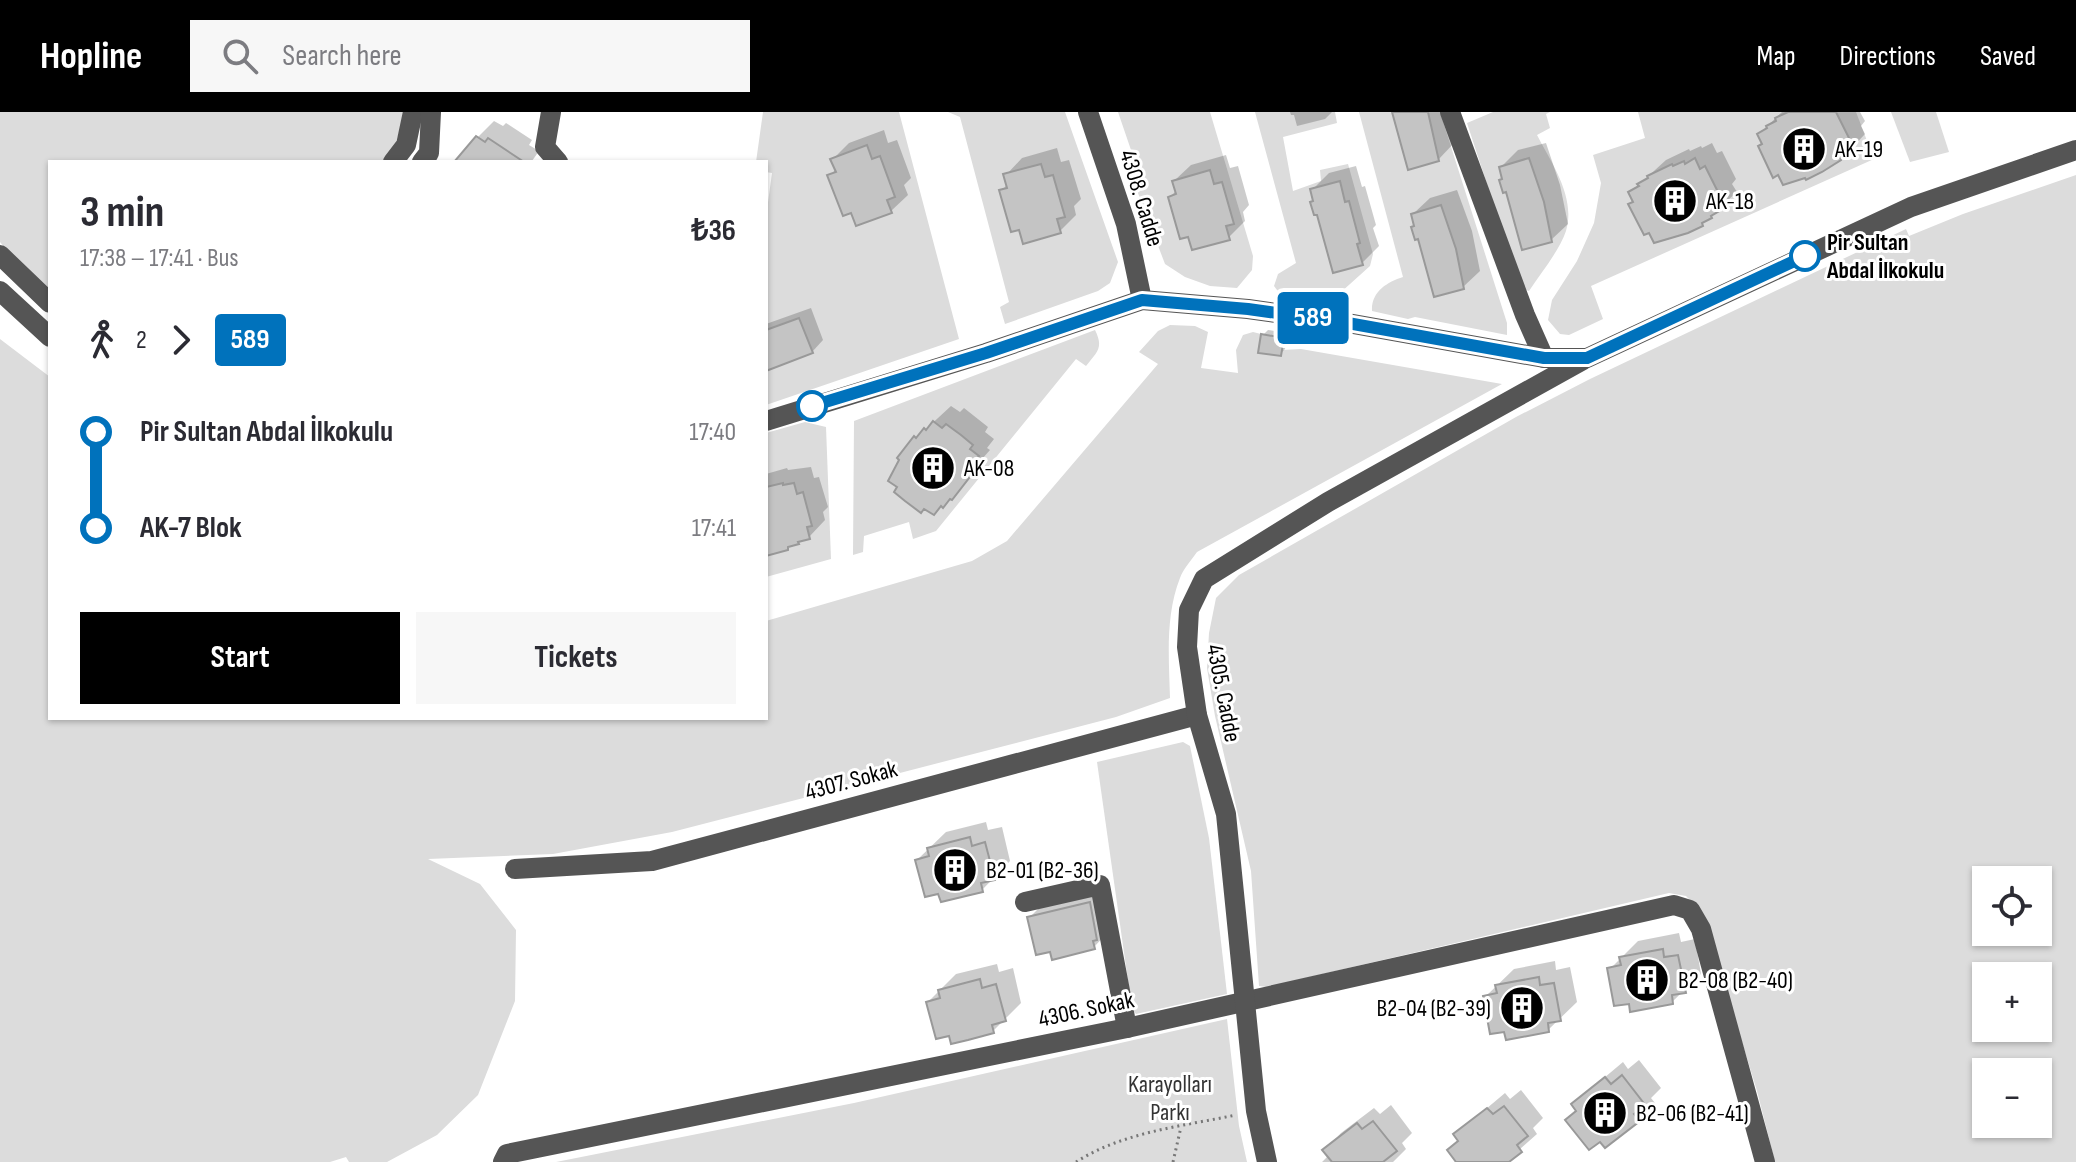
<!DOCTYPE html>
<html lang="en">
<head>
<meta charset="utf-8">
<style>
  :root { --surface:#fff; --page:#f7f7f7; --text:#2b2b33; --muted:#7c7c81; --accent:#000 }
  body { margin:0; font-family:"Sofia Sans Condensed",sans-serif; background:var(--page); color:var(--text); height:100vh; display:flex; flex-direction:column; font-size:30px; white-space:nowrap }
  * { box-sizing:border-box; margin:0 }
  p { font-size:26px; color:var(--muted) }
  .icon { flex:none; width:44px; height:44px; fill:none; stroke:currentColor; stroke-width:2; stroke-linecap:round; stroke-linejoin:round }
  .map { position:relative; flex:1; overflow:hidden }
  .side { position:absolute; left:48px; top:48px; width:720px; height:560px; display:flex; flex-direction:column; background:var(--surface); border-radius:0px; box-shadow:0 2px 6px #0004 }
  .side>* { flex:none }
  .badge { padding:0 16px; border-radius:6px; font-size:28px; line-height:52px }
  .controls { position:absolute; left:1972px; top:754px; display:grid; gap:16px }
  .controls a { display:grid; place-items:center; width:80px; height:80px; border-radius:0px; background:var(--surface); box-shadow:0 2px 6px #0004; font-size:40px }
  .map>.badge { position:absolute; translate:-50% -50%; box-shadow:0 0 0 4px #fff }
  .legs { display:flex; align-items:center; gap:12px; height:88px; padding:0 32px; font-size:26px }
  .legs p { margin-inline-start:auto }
  .headline { display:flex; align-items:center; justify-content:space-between; height:136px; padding:0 32px }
  h1 { font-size:44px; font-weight:700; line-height:60px }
  .primary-button { display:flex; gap:16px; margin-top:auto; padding:16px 32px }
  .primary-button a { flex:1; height:92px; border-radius:0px; background:var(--accent); color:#fff; font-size:32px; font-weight:700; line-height:92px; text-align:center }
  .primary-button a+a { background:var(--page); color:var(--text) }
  ul { padding:0 32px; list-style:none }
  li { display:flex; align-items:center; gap:28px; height:96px; font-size:30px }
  li i { display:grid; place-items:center; width:12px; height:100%; margin:0 10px; background:currentColor }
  li i::after { content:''; width:20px; height:20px; margin:-10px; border:6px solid; border-radius:50%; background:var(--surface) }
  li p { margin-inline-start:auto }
  li:first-child i { background:linear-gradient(#0000 50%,currentColor 0) }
  li:last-child i { background:linear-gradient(currentColor 50%,#0000 0) }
  header { display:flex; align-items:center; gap:48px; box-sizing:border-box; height:112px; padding:0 40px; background:var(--accent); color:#fff }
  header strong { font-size:38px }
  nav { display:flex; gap:44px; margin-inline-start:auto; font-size:28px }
  .search { width:560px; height:72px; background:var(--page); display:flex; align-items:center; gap:20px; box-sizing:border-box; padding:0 28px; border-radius:0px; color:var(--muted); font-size:30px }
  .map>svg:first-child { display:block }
  .green { fill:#dcdcdc; fill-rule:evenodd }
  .shadow { fill:#0003 }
  .building { fill:#c4c4c4; stroke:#999; stroke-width:2 }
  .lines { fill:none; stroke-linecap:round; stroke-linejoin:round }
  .path { stroke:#777; stroke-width:3; stroke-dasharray:2 4; stroke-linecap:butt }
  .minor { stroke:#555; stroke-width:20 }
  .line-1-casing { stroke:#fff; stroke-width:18 }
  .line-1 { stroke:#0072bc; stroke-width:12 }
  .stop-1-dot { fill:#fff; stroke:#0072bc; stroke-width:4 }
  .labels { text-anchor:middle; stroke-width:6; stroke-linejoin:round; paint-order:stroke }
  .poi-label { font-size:24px; fill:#000; stroke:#fff; text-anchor:start }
  .street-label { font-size:24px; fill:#000; stroke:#fff }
  .stop-label { font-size:24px; font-weight:bold; fill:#000; stroke:#fff; text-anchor:start }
  .park-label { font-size:24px; fill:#333; stroke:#fff }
</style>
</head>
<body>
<header>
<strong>Hopline</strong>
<div class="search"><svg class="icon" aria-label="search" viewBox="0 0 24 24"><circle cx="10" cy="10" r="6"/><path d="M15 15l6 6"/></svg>Search here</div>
<nav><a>Map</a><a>Directions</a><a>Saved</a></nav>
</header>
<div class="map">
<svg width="2076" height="1050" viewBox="0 0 2076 1050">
  <rect width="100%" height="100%" fill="#fff"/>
  <g class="green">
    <polygon points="0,0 405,0 393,41 386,50 50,50 50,193 0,130"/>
    <polygon points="763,0 899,0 959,227 766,293 766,105 772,61 766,60 766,50 756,50"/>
    <polygon points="948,0 1065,0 1118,150 1110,171 1098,179 1005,212 1000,195 1009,190 960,5"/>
    <polygon points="1118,0 1210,0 1253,144 1252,158 1237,176 1210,174 1185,165 1165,152 1133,68 1131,38"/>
    <polygon points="1255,0 1335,0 1337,11 1283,25 1293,79 1321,69 1320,58 1348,52 1373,142 1370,154 1330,190 1280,182 1274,174 1278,162 1296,151"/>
    <path d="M1359 0H1440L1507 211V223L1415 205 1408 207 1372 199C1371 180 1387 170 1403 165Z"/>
    <path d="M1493 0H1550L1546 2 1550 16 1537 23C1552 52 1576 85 1566 119 1559 139 1541 161 1529 179L1521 176 1467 11Z"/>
    <polygon points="1638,0 1856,0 1874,47 1591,174 1603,207 1569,223 1560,222 1548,208 1552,188 1577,149 1594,111 1601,71 1593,43 1645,26"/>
    <polygon points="1891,0 1936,0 1949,40 1910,50"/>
    <path d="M2076 63V1050H1775L1757 979 1703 802 1686 784 1669 781 1267 875 1259 874 1251 759 1215 604 1207 556 1209 521 1216 486 1239 463 1516 305 1590 267 1906 117 1909 124 1963 102ZM1986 768H2038V820H1986ZM1986 864H2038V916H1986ZM1986 960H2038V1012H1986Z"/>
    <path d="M1170 213 1195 214 1208 220 1201 256 1238 261 1236 238 1243 223 1253 220 1261 222 1258 241 1280 244 1282 238 1301 237 1502 272 1197 440C1191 449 1183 457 1180 466 1165 504 1169 547 1170 586L1116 605 672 720 553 742 428 747 480 772 516 818 515 889 478 983 437 1023 387 1050H349L346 1045 330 1050H0V227L50 265V606H766V509L972 449 1007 429 1158 252 1139 240 1158 219Z"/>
    <path d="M1095 218C1104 236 1097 240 1086 254L1076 247 936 419 913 427 909 410 864 424 863 440 853 443 854 309Z"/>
    <polygon points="805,310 826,315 831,447 766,465 766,321"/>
    <polygon points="1183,630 1190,634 1209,726 1227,882 1136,902 1132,897 1097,650"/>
    <polygon points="1227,907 1239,1014 1247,1050 556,1050 854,991"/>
  </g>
  <g class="shadow">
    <polygon points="1290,0 1332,0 1325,7 1297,14 1294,3 1291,3"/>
    <polygon points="1394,0 1449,0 1454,31 1438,48"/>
    <polygon points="1782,0 1860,0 1865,9 1861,14 1865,22 1849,39 1764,31 1759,22"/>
    <polygon points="494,9 503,14 506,11 532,28 529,33 539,39 532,49 534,50 453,50"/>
    <polygon points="884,18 888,31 897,28 911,66 904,73 908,83 891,99 852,99 830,64 836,57 833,47 849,31"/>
    <polygon points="1546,31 1560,73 1568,112 1551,128 1504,65 1501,55 1518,38"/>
    <polygon points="1712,31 1717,41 1722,39 1736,67 1732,72 1737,80 1701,112 1635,89 1631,80 1666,48 1689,37 1690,39 1701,34 1702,36"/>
    <polygon points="1057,36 1061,50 1069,48 1081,87 1074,94 1076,103 1060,119 1001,79 1008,72 1006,63 1022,46"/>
    <polygon points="1226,43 1230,56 1238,54 1249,93 1243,100 1245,109 1228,126 1170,85 1177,78 1174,69 1191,53"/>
    <polygon points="1356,54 1362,75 1365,74 1376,113 1373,116 1379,134 1362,151 1312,78 1329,61"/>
    <polygon points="1457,78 1472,119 1480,159 1463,175 1416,112 1413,102 1430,86"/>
    <polygon points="811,196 823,228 812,240 766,257 766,212"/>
    <polygon points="1268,218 1288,221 1285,237 1280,242 1263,223"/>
    <polygon points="951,294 960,300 964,296 988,315 985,320 994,327 987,336 990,338 982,347 984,349 959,377 925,318"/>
    <polygon points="811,355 814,366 819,365 828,395 823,400 825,408 809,425 787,436 766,441 766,362 787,356 788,358"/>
    <polygon points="986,710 988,718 1002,715 1010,749 982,778 917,748 946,720"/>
    <polygon points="1106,774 1110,818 1094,835 1052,837 1029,806 1046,789"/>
    <polygon points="1679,821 1681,830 1695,827 1701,862 1672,890 1630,889 1610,857 1638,829"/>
    <polygon points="1555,849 1556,858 1570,855 1577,890 1548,918 1485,885 1514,857"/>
    <polygon points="997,852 999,860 1013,856 1021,891 993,919 928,890 956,862"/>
    <polygon points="1639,948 1661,976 1651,986 1655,991 1638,1008 1578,998 1573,992 1623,950 1628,957"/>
    <polygon points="1521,978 1543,1006 1533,1016 1537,1022 1505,1050 1459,1050 1460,1028 1455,1023 1505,981 1510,987"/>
    <polygon points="1391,993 1412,1021 1402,1031 1406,1037 1393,1050 1322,1050 1329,1043 1325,1038 1341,1021 1374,996 1380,1002"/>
  </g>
  <g class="building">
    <polygon points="1392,0 1428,0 1439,49 1408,58"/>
    <polygon points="1788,0 1836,0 1850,28 1845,30 1850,40 1840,45 1841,48 1822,60 1806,68 1805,66 1783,73 1778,63 1773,66 1758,34 1762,32 1757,22 1767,16 1766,14 1776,9 1775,6"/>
    <polygon points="476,24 485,30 488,26 524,50 454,50"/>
    <polygon points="867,33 872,47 880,44 895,85 887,88 892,101 856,114 851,101 843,104 827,63 836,60 830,47"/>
    <polygon points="1529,46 1544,90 1552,130 1522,138 1506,80 1503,81 1499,68 1502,67 1499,55"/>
    <polygon points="1695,46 1700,57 1705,54 1721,86 1716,88 1721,98 1711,104 1712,106 1702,111 1703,114 1688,121 1654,131 1649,121 1644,123 1628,92 1633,90 1628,80 1639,74 1637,72 1648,66 1647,64 1672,52 1673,54 1684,49 1685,52"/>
    <polygon points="1041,52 1045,65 1053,63 1065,105 1057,107 1061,121 1023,132 1019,118 1011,120 999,78 1007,76 1003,62"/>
    <polygon points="1210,58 1214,72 1222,70 1234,112 1226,114 1230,128 1192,138 1188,125 1180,127 1168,85 1176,82 1172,69"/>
    <polygon points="1340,69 1345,90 1349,89 1360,131 1357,132 1363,153 1333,161 1317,103 1314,103 1310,90 1313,89 1310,77"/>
    <polygon points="1441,93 1456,137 1464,177 1434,185 1418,127 1415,128 1411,115 1414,114 1411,102"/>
    <polygon points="799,206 813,241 766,259 766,218"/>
    <polygon points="1261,222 1284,226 1281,244 1258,241"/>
    <polygon points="933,309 942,316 946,312 961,323 973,333 970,337 979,344 972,353 975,355 967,365 969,366 952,388 950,387 943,396 941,394 934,403 924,397 921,401 905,389 894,380 897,375 888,369 899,348 897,346 914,324 916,326 924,316 926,318"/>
    <polygon points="783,371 783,373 794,371 797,382 803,380 812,414 807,415 810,427 798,430 799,432 788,435 788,438 766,444 766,375"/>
    <polygon points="970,725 972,734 985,730 995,768 981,771 983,780 966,784 941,790 938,782 925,785 915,748 929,744 927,736"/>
    <polygon points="1090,790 1097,828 1093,829 1095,837 1052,848 1050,840 1036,843 1027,805"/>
    <polygon points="1663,837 1664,845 1678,843 1686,881 1672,883 1673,892 1630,900 1629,892 1614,894 1607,856 1621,853 1619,845"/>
    <polygon points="1539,865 1540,873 1554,871 1561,909 1548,911 1549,920 1506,928 1504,920 1490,922 1483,884 1497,881 1495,873"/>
    <polygon points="980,867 982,876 996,872 1006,909 992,913 994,921 968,928 951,932 949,924 936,927 926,890 940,886 938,878"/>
    <polygon points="1622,963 1646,994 1634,1002 1640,1009 1605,1036 1600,1030 1589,1038 1565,1008 1576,999 1571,992 1605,965 1611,972"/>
    <polygon points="1504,994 1528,1024 1517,1033 1522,1040 1509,1050 1456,1050 1447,1038 1458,1029 1453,1022 1487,996 1493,1002"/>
    <polygon points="1373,1009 1397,1039 1383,1050 1332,1050 1322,1038 1357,1011 1362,1017"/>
  </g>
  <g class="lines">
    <g class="path">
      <path d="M1076 1050C1123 1020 1183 1014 1236 1003"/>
      <polyline points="1173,1050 1181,1015"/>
    </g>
    <g class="minor">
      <polyline points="551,0 545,35 558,50"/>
      <polyline points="1088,0 1126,112 1142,188"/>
      <polyline points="1450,0 1525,203 1544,246"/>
      <polyline points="393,50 406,33 413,0"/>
      <polyline points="422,50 429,41 431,0"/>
      <polyline points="0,143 50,191"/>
      <polyline points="0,179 50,225"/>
      <polyline points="766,309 986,241 1142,188 1248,197 1342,210 1544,246 1587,246 1911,95 2076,38"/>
      <polyline points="515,757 652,749 1197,603"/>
      <polyline points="1025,790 1100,773 1127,916"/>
      <polyline points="503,1050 507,1042 1127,916 1674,793 1690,798 1701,817 1765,1050"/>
      <polyline points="1267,1050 1256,999 1226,702 1197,603 1187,535 1189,498 1204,467 1328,390 1583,248"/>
    </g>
  </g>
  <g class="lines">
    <g class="line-1-casing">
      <polyline id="line-1" points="812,294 986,241 1142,188 1248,197 1342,210 1544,246 1587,246 1805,144"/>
    </g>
    <use href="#line-1" class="line-1"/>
  </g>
  <defs>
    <g id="building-disc" transform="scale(2.3)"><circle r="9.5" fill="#000" stroke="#fff"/><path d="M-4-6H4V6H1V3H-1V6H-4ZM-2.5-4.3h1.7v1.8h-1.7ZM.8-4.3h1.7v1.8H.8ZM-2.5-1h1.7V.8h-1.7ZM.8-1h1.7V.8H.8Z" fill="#fff"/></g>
  </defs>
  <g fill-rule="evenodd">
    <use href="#building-disc" x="1804" y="37"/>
    <use href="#building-disc" x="1675" y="89"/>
    <use href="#building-disc" x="933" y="356"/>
    <use href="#building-disc" x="955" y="758"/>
    <use href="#building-disc" x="1647" y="868"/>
    <use href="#building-disc" x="1522" y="896"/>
    <use href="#building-disc" x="1605" y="1001"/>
  </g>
  <g class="stop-1-dot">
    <circle cx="1805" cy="144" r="14"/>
    <circle cx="812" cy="294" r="14"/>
  </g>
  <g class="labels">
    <g class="poi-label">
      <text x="1835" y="45">AK-19</text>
      <text x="1706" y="97">AK-18</text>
      <text x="964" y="364">AK-08</text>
      <text x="986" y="766">B2-01 (B2-36)</text>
      <text x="1678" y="876">B2-08 (B2-40)</text>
      <text x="1491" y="904" text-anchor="end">B2-04 (B2-39)</text>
      <text x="1636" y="1009">B2-06 (B2-41)</text>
    </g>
    <g class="street-label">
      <text transform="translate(1142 86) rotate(73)" y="8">4308. Cadde</text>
      <text transform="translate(1224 581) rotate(79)" y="8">4305. Cadde</text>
      <text transform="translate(851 668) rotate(-15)" y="8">4307. Sokak</text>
      <text transform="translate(1086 897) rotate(-12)" y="8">4306. Sokak</text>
    </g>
    <g class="stop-label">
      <text x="1827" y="138">Pir Sultan<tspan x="1827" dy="28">Abdal İlkokulu</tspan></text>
    </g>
    <g class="park-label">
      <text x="1170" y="980">Karayolları<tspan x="1170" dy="28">Parkı</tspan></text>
    </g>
  </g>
</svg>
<div class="controls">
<a><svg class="icon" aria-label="locate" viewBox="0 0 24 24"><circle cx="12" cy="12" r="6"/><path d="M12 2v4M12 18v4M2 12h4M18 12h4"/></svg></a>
<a>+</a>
<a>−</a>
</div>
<b class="badge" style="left:1313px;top:206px;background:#0072bc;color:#fff">589</b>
<section class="side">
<div class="headline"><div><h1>3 min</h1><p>17:38 – 17:41 · Bus</p></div><b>₺36</b></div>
<div class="legs"><svg class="icon" aria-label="walk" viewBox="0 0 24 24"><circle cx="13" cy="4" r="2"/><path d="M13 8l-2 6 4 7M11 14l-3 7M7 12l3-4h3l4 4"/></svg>2<svg class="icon" aria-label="forward" viewBox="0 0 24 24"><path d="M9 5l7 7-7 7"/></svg><b class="badge" style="background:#0072bc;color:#fff">589</b></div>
<ul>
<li><i style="color:#0072bc"></i><b>Pir Sultan Abdal İlkokulu</b><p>17:40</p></li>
<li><i style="color:#0072bc"></i><b>AK-7 Blok</b><p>17:41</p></li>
</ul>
<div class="primary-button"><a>Start</a><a>Tickets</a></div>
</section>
</div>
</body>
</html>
